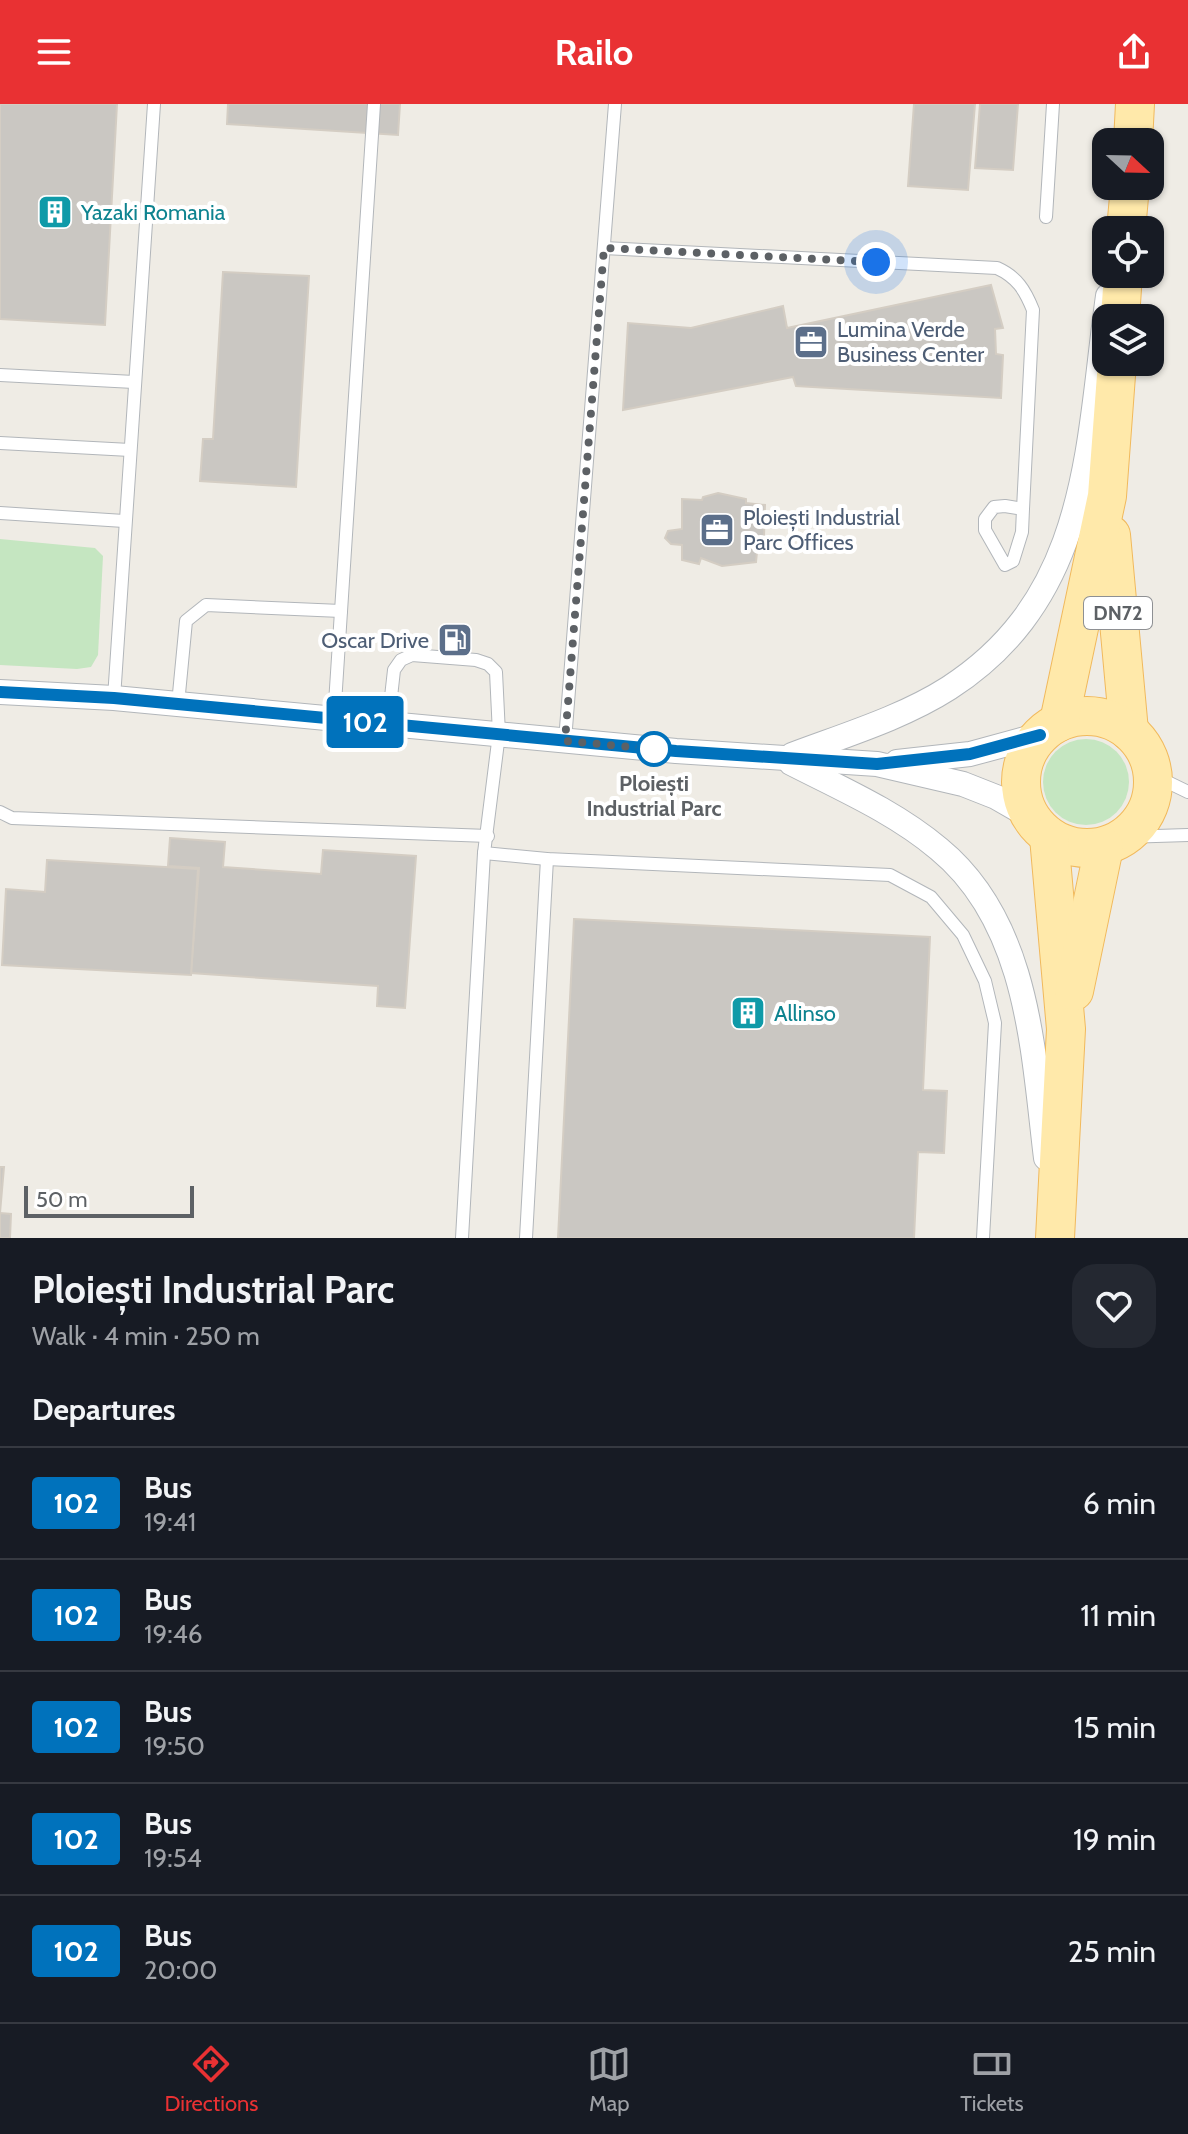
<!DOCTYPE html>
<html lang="en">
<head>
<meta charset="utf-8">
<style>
  :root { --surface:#171b24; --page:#242831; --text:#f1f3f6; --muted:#9ea1a6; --line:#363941; --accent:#e93133 }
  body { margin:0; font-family:Cabin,sans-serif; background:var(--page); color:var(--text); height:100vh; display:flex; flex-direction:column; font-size:30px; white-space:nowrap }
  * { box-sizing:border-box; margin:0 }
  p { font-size:26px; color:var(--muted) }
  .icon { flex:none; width:44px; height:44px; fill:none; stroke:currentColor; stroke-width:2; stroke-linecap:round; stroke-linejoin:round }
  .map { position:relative; height:1134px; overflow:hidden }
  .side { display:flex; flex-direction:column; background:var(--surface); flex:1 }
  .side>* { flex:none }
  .badge { padding:0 16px; border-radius:6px; font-size:28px; line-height:52px }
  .needle { width:52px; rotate:112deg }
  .fabs { position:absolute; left:1092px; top:24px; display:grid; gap:16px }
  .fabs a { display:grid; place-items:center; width:72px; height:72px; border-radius:16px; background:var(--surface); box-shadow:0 2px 6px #0004; font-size:40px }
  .scale { position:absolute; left:24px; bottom:20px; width:170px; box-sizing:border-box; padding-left:8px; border:4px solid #5d6165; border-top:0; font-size:22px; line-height:28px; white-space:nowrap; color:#5d6165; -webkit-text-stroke:6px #fff; paint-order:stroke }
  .you { position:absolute; width:40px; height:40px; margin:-20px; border:6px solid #fff; border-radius:50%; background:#1a73e8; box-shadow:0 0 0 12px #1a73e833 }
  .map>.badge { position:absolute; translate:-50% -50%; box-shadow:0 0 0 4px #fff }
  h2 { padding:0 32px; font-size:30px; line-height:72px }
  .round { display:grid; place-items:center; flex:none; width:84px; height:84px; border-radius:24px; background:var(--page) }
  .head { display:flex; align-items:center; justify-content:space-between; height:136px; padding:0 32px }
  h1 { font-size:38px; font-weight:800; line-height:60px }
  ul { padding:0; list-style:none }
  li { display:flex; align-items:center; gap:24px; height:112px; padding:0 32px; border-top:2px solid var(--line) }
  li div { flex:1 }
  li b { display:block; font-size:30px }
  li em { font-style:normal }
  li .badge { min-width:88px; font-weight:700; text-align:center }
  header { display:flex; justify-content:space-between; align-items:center; height:104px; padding:0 32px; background:var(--accent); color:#fff; font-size:36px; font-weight:800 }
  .tab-bar { display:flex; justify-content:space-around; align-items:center; height:112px; border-top:2px solid var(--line); background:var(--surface); font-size:22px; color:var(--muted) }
  .tab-bar a { display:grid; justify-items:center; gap:4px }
  .tab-bar .on { color:var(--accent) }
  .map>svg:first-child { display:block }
  .green { fill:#c5e6c1 }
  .building { fill:#cac7c2; stroke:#d4cdc3; stroke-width:2 }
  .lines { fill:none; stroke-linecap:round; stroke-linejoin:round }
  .lane-casing { stroke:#b2b6ba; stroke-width:14 }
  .street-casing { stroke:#b2b6ba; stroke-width:26 }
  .primary-casing { stroke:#f1b95c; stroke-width:40 }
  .lane { stroke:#fff; stroke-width:12 }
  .street { stroke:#fff; stroke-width:24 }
  .primary { stroke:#ffe9aa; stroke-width:38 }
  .line-casing { stroke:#fff; stroke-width:18 }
  .line { stroke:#0072bc; stroke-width:12 }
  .walk { stroke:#5d6165; stroke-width:8; stroke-dasharray:0 14.4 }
  .stop-dot { fill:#fff; stroke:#0072bc; stroke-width:4 }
  .labels { text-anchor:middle; stroke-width:8; stroke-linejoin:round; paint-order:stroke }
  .shield { fill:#fff; stroke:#8e9093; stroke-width:2 }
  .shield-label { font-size:20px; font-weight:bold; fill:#5d6165 }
  .culture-label { font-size:22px; fill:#0d838f; stroke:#fff; text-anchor:start }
  .service-label { font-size:22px; fill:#4e5e75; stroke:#fff; text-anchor:start }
  .stop-label { font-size:22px; font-weight:bold; fill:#5d6165; stroke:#fff }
</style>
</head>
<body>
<header><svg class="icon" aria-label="menu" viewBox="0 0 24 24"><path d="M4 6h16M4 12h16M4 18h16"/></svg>Railo<svg class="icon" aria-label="share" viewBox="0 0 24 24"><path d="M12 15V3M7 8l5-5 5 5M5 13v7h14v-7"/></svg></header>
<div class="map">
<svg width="1188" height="1134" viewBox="0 0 1188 1134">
  <rect width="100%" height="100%" fill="#efece5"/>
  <g class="green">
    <polygon points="0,435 95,444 103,452 98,551 91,563 77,565 0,561"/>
    <circle cx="1086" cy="678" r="43"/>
  </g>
  <g class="building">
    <polygon points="0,0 117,0 105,221 0,215"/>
    <polygon points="228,0 400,0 398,31 227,20"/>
    <polygon points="914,0 975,0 968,86 908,82"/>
    <polygon points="980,0 1018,0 1013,66 975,64"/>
    <polygon points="223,168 309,172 296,383 200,377 203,335 213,335"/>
    <polygon points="991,181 1003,224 995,225 996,250 1003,251 1001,294 796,282 793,273 623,306 628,219 691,224 783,202 787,224"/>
    <polygon points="718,389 746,395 746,399 765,401 764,432 775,437 773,447 757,448 756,458 722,462 701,454 699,460 682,456 682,441 671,440 665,434 668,427 682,425 682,395 702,396 703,393"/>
    <polygon points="170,734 225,738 223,763 321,770 323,746 416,752 405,904 377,902 378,882 191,869 199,764 168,762"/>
    <polygon points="47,756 198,765 191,871 2,861 6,785 45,788"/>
    <polygon points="574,815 930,833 923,986 947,987 944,1049 918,1048 914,1134 558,1134"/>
    <polygon points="0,1063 4,1063 0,1109"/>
    <polygon points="0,1109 11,1110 10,1134 0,1134"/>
  </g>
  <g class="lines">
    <g class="lane-casing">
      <g id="lane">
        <polyline points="1046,113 1053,0"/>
        <path d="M604 144 997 164C1017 173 1025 186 1033 206L1023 405 1022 428 1013 457 1005 461 985 426V415L994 403 1005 402 1023 405"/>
        <polyline points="0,271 134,278"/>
        <polyline points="0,339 130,346"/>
        <polyline points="0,409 124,417"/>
        <polyline points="114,594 154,0"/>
        <polyline points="178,600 186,517 206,501 341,507"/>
        <polyline points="334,615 374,0"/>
        <polyline points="388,620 394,566 401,556 412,551 476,556 488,560 496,568 499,630 484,749 462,1134"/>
        <polyline points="565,637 615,0"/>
        <polyline points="1153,671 1188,688"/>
        <polyline points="0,708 12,714 488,732"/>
        <polyline points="1124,733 1188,731"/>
        <polyline points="484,749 547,755 890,771 931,793 963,831 985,877 995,919 983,1134"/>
        <polyline points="526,1134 547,755"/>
      </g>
    </g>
    <g class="street-casing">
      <g id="street">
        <polyline points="0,588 114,594 676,647 877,660 963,680 996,693 1029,712"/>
        <path d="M792 651C845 631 902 614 949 584 1091 492 1087 342 1108 192"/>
        <polyline points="897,658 970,650 1040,631"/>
        <path d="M791 659C842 685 895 708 939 745 1029 819 1033 948 1046 1054"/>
      </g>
    </g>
    <g class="primary-casing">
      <g id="primary">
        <polyline points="1133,38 1135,0"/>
        <polyline points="1126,126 1130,82"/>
        <polyline points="1120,214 1123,170"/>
        <polyline points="1111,431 1129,627"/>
        <circle cx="1087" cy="678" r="66"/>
        <polyline points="1059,618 1107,392 1117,258"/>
        <polyline points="1049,733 1066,925 1055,1134"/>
        <polyline points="1074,887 1104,743"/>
      </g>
    </g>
    <use href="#lane" class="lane"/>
    <use href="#street" class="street"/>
    <use href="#primary" class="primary"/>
  </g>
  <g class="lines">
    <g class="line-casing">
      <polyline id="line" points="0,588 114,594 676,647 877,660 970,650 1040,631"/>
    </g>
    <use href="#line" class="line"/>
    <polyline class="walk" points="654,645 565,637 604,144 876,158"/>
  </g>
  <defs>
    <g id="building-square" transform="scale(1.8)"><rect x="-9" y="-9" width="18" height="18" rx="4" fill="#0f9aa8" stroke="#fff"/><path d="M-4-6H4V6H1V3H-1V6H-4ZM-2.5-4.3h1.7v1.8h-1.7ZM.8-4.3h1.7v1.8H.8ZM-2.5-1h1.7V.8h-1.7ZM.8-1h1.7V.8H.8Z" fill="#fff"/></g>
    <g id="office-square" transform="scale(1.8)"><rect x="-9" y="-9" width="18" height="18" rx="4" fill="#5c6f8a" stroke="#fff"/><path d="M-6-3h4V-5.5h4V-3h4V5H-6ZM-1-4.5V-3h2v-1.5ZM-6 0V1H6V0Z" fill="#fff"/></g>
    <g id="fuel-square" transform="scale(1.8)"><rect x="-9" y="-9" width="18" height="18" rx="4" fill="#5c6f8a" stroke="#fff"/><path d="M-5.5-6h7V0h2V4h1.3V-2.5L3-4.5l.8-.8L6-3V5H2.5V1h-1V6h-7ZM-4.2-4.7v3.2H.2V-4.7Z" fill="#fff"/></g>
  </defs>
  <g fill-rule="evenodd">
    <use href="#building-square" x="55" y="108"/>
    <use href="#office-square" x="811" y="238"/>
    <use href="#office-square" x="717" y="426"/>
    <use href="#fuel-square" x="455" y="536"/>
    <use href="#building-square" x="748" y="909"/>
  </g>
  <circle class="stop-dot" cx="654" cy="645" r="16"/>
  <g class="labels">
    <rect class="shield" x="1084" y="493" width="68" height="32" rx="6"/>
    <g class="shield-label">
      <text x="1118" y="516">DN72</text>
    </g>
    <g class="culture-label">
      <text x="81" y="116">Yazaki Romania</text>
      <text x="774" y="917">Allinso</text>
    </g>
    <g class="service-label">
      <text x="837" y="233">Lumina Verde<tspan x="837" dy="25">Business Center</tspan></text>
      <text x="743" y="421">Ploiești Industrial<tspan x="743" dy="25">Parc Offices</tspan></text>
      <text x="429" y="544" text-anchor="end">Oscar Drive</text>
    </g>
    <g class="stop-label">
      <text x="654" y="687">Ploiești<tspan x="654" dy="25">Industrial Parc</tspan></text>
    </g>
  </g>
</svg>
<div class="fabs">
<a><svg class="needle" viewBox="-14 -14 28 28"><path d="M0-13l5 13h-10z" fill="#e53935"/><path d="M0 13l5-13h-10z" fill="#9ea1a6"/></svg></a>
<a><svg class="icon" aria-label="locate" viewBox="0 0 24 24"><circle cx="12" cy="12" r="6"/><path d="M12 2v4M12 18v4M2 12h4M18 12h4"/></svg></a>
<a><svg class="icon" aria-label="layers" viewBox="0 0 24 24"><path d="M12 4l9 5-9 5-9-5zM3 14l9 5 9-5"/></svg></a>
</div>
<div class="scale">50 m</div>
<div class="you" style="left:876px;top:158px"></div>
<b class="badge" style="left:365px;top:618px;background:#0072bc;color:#fff">102</b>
</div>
<section class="side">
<div class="head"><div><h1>Ploiești Industrial Parc</h1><p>Walk · 4 min · 250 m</p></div><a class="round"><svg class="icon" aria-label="heart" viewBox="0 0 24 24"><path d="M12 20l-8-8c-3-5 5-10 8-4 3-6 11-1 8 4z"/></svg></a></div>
<h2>Departures</h2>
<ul>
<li><span class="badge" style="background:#0072bc;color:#fff">102</span><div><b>Bus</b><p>19:41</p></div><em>6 min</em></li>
<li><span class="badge" style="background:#0072bc;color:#fff">102</span><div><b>Bus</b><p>19:46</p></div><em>11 min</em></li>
<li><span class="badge" style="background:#0072bc;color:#fff">102</span><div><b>Bus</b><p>19:50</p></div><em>15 min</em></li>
<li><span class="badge" style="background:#0072bc;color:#fff">102</span><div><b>Bus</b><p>19:54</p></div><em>19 min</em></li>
<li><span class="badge" style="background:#0072bc;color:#fff">102</span><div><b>Bus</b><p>20:00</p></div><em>25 min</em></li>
</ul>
</section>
<nav class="tab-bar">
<a class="on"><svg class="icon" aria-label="directions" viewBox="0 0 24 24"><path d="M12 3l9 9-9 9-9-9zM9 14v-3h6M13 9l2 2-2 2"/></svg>Directions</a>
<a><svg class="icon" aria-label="map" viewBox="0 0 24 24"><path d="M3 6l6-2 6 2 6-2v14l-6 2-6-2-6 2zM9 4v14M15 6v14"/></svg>Map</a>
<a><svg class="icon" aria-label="tickets" viewBox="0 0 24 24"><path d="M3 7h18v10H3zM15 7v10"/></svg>Tickets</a>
</nav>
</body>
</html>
